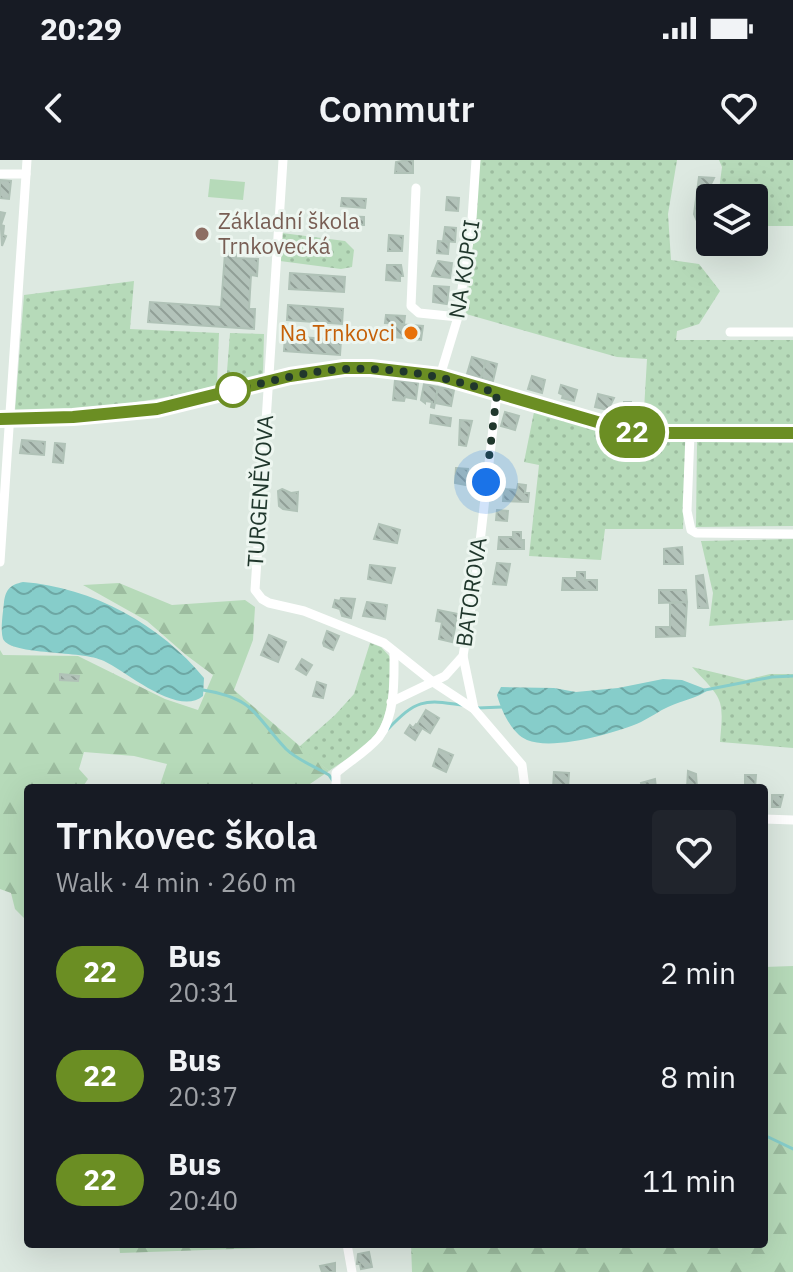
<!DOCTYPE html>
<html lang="en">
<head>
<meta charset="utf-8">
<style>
  :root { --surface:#171b24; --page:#20242c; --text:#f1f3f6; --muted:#9ea1a6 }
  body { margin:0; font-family:"IBM Plex Sans",sans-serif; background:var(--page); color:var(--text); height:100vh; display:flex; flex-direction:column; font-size:30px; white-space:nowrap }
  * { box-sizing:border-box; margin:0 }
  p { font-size:26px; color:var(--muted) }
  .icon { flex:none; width:44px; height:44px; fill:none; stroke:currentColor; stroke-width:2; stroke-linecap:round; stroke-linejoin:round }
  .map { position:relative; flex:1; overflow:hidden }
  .drawer { position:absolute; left:24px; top:624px; width:744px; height:464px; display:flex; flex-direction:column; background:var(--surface); border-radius:8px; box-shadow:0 8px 32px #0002 }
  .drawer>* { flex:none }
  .badge { padding:0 16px; border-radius:26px; font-size:28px; line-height:52px }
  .controls { position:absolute; left:696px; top:24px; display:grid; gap:16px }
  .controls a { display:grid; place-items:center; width:72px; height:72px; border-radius:8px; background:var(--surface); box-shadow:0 8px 32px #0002; font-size:40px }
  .you { position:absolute; width:40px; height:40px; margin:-20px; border:6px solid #fff; border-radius:50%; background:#1a73e8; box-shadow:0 0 0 12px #1a73e833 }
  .map>.badge { position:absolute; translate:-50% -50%; box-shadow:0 0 0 4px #fff }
  .round { display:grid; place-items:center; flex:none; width:84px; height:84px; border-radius:8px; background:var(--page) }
  .overview { display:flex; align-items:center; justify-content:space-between; height:136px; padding:0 32px }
  h1 { font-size:38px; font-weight:600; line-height:60px }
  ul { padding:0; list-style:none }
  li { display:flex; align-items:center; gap:24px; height:104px; padding:0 32px }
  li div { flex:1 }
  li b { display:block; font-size:30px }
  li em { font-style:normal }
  li .badge { min-width:88px; font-weight:700; text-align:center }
  .status { display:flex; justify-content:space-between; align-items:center; height:56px; padding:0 40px; background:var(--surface); direction:ltr }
  .status svg { height:22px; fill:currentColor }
  header { display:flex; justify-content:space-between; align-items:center; height:104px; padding:0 32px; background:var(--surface); font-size:36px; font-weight:600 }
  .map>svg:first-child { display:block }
  .grass { fill:url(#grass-dots) }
  .forest { fill:url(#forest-firs) }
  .garden { fill:#b6dab9 }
  .water { fill:url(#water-waves) }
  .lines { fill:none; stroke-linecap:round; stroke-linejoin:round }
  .stream { stroke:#86cdca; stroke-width:3 }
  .building { fill:url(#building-back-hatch); stroke:#b0c2b7; stroke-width:2 }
  .minor { stroke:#fff; stroke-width:9 }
  .line-casing { stroke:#fff; stroke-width:18 }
  .line { stroke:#6b8e23; stroke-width:12 }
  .walk { stroke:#20372c; stroke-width:8; stroke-dasharray:0 14.4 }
  .education-dot { fill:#8d6e63; stroke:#edf6f0; stroke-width:3 }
  .food-dot { fill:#e8710a; stroke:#edf6f0; stroke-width:3 }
  .stop-dot { fill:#fff; stroke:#6b8e23; stroke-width:4 }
  .labels { text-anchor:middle; stroke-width:6; stroke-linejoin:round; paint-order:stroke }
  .education-label { font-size:22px; fill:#785e54; stroke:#edf6f0; text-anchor:start }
  .street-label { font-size:22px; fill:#20372c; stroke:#edf6f0 }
  .food-label { font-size:22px; fill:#c56008; stroke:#edf6f0; text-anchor:end }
</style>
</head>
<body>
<div class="status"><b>20:29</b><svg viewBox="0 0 49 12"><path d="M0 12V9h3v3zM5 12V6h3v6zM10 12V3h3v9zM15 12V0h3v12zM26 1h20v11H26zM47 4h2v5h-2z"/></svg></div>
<header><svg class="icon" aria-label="back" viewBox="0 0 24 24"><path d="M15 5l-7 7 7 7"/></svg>Commutr<svg class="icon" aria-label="heart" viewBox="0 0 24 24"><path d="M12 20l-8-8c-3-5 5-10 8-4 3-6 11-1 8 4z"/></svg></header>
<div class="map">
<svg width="793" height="1112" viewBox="0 0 793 1112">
  <defs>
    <pattern id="grass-dots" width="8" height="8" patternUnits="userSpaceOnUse" patternTransform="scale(2)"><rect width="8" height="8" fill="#b6dab9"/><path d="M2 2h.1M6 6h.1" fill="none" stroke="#9cbc9f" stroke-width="1.8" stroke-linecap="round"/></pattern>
    <pattern id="forest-firs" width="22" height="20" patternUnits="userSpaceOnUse" patternTransform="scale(2)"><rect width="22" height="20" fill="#b6dab9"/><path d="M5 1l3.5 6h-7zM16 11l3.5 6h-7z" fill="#9cbc9f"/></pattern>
    <pattern id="water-waves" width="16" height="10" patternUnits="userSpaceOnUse" patternTransform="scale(2)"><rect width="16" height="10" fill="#86cdca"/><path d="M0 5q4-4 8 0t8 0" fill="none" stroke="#6da7a4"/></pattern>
    <pattern id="building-back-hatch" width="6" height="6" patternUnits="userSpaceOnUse" patternTransform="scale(2)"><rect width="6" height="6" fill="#b3c3ba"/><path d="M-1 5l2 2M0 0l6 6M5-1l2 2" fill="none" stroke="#919f97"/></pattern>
  </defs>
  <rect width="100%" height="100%" fill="#dde9e1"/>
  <g class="grass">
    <polygon points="480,0 677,0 668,54 671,100 699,104 720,131 699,164 677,171 676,180 793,180 793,267 643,267 647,199 617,197 466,154"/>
    <polygon points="719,0 793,0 793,66 754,66 754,38 718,38 722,7"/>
    <polygon points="282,73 345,81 354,90 352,107 341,109 280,101"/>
    <path d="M134 121 130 169 219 173 217 225C149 245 85 248 15 251L24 135Z"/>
    <polygon points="230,173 264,174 263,215 226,224"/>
    <polygon points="534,252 622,277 686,280 683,369 605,369 601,400 529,396 539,305 524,302"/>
    <polygon points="697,282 793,283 793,366 696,367"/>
    <polygon points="793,379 793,460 709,466 713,433 701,381"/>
    <path d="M370 483 381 487 391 498C389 522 391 551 377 572 367 589 344 600 329 611L299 587 335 555 354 534Z"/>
    <path d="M692 507 746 520 770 514H793V588L720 582C724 537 723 540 692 507Z"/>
  </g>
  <g class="forest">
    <polygon points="119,423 172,445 245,440 255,447 253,480 234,530 329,611 304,628 159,628 167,604 134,596 84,592 79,609 88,619 82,628 28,628 28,762 15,749 11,733 0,729 0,490 3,495 78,496 165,539 198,550 213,515 186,495 147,461 83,425"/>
    <polygon points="793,806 793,1112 412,1112 411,1084 764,1084 764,807"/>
    <polygon points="119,1084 291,1084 291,1087 120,1093"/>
  </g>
  <polygon class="garden" points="210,19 245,22 243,40 208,37"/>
  <g class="water">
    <path d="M23 422C92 427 161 465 204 518L203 536C178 557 127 512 104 501 82 490 12 496 3 479 0 469 3 453 4 442 6 429 10 425 23 422Z"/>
    <path d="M663 519 682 520 708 530C696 539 682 540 668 547 659 551 651 557 641 562 616 573 553 591 527 580 512 574 501 550 497 535L501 527 554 528 576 532 618 528Z"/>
  </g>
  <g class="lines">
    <g class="stream">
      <path d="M203 530C256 539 253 554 286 589 297 600 316 607 329 615L333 621"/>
      <polyline points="705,530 772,517 793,516"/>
      <polyline points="478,548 502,547"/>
      <path d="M388 569C416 540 423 539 462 545"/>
      <polyline points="764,975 793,989"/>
    </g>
  </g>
  <g class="building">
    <polygon points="408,0 413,0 413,13 395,13 396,2"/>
    <polygon points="699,17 714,18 711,24 707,63 697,61 694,54"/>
    <polygon points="0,20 11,21 9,39 0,38"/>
    <polygon points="447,37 459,38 458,51 446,50"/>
    <polygon points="342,38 366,39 365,48 341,46"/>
    <polygon points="0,52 5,53 1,65 4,66 3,75 6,76 2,86"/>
    <polygon points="341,56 364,57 364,65 341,65"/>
    <polygon points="445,67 456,68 455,82 443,81"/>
    <polygon points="389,75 403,76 402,91 388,91"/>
    <polygon points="438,81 449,82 448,94 437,93"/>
    <polygon points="225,93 236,94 236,98 258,99 257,116 251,115 249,149 255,149 254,169 148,162 150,142 221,147"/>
    <polygon points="438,101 452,103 450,118 432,116"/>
    <polygon points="387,105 401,105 403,116 400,116 400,121 386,120"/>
    <polygon points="290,113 345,117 344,132 289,129"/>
    <polygon points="434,126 449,127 447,144 433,142"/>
    <polygon points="288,145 343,149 342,164 287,160"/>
    <polygon points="386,155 405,156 404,164 385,163"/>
    <polygon points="396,164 423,166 421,180 394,177"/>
    <polygon points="285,176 341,180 340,195 284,191"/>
    <polygon points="472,197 486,201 481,218 467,214"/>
    <polygon points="486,201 497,204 493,221 481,218"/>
    <polygon points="532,216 545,220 542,233 528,229"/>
    <polygon points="395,220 418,223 416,239 405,237 404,241 393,240"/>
    <polygon points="424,224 438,227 434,248 431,247 432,242 425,241 425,243 421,240"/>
    <polygon points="561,225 577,230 574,241 562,238 563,235 559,233"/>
    <polygon points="438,227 454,230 451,246 435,243"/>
    <polygon points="598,234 614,238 608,250 595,247"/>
    <rect x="624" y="242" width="7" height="21"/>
    <polygon points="505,252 519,256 515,270 501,266"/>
    <polygon points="431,255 451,258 450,266 430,263"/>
    <polygon points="460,260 472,261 466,286 459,285"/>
    <polygon points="22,280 45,282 44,295 20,293"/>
    <polygon points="55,283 65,284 63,303 53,302"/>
    <polygon points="456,308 468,309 466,325 455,323"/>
    <polygon points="518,324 526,325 525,333 529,333 528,342 503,341 504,329 517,330"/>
    <polygon points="282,329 291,333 298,332 297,351 283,349 279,346 278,331"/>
    <polygon points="497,350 508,351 507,361 496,360"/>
    <polygon points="379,364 400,370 397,383 374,379"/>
    <polygon points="513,372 521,372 521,380 524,380 524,389 498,389 499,377 513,377"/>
    <polygon points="682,387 683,404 664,404 664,389"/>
    <polygon points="497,403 510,404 506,425 493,424"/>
    <polygon points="370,405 395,408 391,423 368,419"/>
    <polygon points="577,412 585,412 585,420 597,420 597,430 562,430 563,418 577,418"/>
    <polygon points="703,415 708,448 698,448 696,416"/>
    <polygon points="659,430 686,430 687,442 659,443"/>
    <polygon points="341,438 355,439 351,458 342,456 340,449 333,447 335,440 340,441"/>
    <polygon points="367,442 387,445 385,459 363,456"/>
    <polygon points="687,442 685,476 656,477 656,467 670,467 670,443"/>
    <polygon points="438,450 458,454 452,482 439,479 442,462 436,461"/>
    <polygon points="327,471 339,476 333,490 324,486 323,483"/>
    <polygon points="269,475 286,482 278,502 261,495"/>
    <polygon points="302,499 312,505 306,515 296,509"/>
    <polygon points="60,514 79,516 78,521 60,520"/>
    <polygon points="317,522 326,525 323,538 313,536"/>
    <polygon points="426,550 439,558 430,573 417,565"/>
    <polygon points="416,564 422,568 415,580 405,573 410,565 413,568"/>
    <polygon points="439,589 453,595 446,612 433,606"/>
    <polygon points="688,611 696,614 697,628 687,628"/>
    <polygon points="554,612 569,613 568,628 553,628"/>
    <polygon points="745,615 756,615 755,628 745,626"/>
    <polygon points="655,619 656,628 642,628 641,623"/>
    <polygon points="772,635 783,635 780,647 772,647"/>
    <polygon points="369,1092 372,1107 361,1109 360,1104 357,1104 358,1094"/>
    <polygon points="335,1103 335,1112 322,1112 320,1106"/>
  </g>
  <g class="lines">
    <g class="minor">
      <polyline points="283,0 255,430 262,439 269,443 304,451 384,483 433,522 474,549 522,605 525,628"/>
      <polyline points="0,14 26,14"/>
      <polyline points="416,28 411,146 419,153 458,157"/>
      <polyline points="730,172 793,172"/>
      <polyline points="440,216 458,157 472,59 476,0"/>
      <polyline points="0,259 73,257 157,249 194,242 290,216 344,208 371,208 440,216 635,273 793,273"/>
      <polyline points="690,274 687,351 691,370 696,373 793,374"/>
      <polyline points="0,402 27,0"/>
      <polyline points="463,496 474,549"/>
      <polyline points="391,542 445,516 463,496 476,417 497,233"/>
      <path d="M336 628V613C350 601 367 591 379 577 396 555 394 517 394 492"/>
      <polyline points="764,659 793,660"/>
      <polyline points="347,1084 352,1112"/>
    </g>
  </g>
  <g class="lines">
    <g class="line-casing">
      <polyline id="line" points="0,259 73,257 157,249 290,216 344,208 371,208 440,216 635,273 793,273"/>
    </g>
    <use href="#line" class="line"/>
    <path class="walk" d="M233 230C257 225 288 216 315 212 378 203 437 214 497 233L486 322"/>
  </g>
  <circle class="education-dot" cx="202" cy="74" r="8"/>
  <circle class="food-dot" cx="411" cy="173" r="8"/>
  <circle class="stop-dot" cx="233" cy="230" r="16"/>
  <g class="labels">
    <g class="education-label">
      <text x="218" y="69">Základní škola<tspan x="218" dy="25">Trnkovecká</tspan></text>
    </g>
    <g class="street-label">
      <text transform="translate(464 109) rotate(-81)" y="8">NA KOPCI</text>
      <text transform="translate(260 331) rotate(-86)" y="8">TURGENĚVOVA</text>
      <text transform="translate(471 432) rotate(-82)" y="8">BATOROVA</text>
    </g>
    <g class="food-label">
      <text x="395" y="181">Na Trnkovci</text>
    </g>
  </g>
</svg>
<div class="controls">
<a><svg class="icon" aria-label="layers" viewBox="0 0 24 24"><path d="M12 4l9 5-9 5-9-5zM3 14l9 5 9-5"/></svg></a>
</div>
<div class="you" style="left:486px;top:322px"></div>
<b class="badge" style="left:632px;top:272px;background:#6b8e23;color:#fff">22</b>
<section class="drawer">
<div class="overview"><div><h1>Trnkovec škola</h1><p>Walk · 4 min · 260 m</p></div><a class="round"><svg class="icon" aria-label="heart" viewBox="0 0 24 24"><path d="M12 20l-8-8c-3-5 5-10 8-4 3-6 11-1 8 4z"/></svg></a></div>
<ul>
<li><span class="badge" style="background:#6b8e23;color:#fff">22</span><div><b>Bus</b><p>20:31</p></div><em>2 min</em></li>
<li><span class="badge" style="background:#6b8e23;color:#fff">22</span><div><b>Bus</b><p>20:37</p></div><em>8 min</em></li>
<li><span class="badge" style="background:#6b8e23;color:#fff">22</span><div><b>Bus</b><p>20:40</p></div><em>11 min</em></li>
</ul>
</section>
</div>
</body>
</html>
